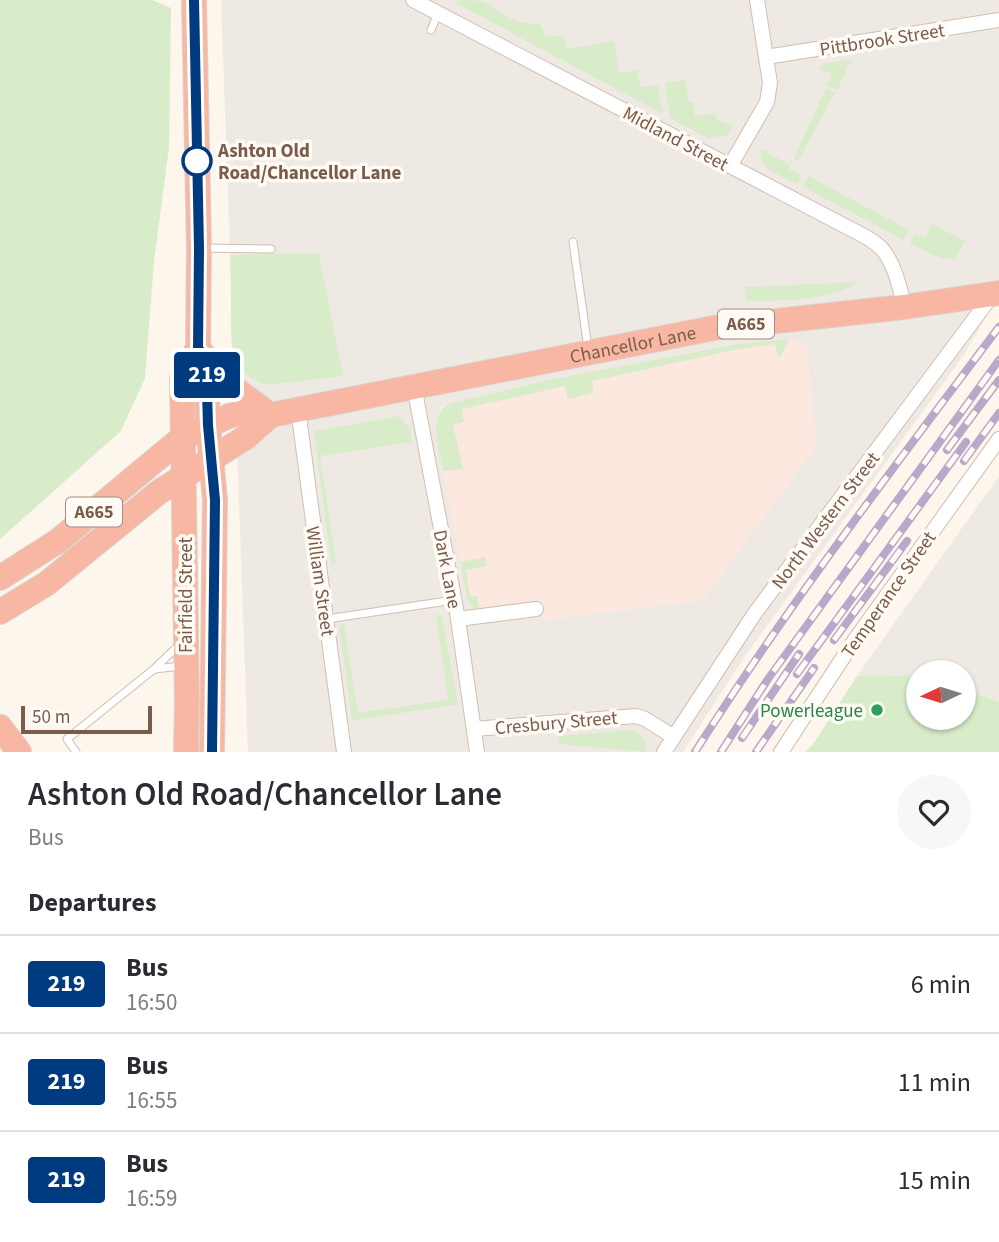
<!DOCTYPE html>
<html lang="en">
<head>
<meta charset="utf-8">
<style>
  :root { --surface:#fff; --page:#f7f7f7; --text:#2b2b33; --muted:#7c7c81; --line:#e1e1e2 }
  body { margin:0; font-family:"Source Sans 3",sans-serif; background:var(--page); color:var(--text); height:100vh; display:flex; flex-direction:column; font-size:26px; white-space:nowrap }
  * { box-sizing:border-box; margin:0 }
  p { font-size:23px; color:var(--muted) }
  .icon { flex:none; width:38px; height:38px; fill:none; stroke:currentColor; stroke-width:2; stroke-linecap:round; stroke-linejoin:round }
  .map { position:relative; height:752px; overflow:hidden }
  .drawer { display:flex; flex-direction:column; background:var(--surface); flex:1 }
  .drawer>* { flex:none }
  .badge { padding:0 14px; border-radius:5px; font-size:24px; line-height:46px }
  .needle { width:46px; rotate:266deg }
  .controls { position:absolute; left:906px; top:660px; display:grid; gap:14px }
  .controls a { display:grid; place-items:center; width:70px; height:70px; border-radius:50%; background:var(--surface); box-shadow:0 2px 5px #0004; font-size:35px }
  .scale { position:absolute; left:21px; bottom:18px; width:131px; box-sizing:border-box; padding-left:7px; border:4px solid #7a5c4d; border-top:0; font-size:19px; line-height:24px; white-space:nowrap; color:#7a5c4d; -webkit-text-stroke:5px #fffaf3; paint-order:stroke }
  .map>.badge { position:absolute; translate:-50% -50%; box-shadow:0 0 0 4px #fff }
  h2 { padding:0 28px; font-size:26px; line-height:63px }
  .round { display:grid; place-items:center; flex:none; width:74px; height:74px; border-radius:37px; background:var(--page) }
  .headline { display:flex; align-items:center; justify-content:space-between; height:119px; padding:0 28px }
  h1 { font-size:33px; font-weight:600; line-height:52px }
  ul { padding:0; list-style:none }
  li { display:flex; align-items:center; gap:21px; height:98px; padding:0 28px; border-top:2px solid var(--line) }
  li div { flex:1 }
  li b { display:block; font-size:26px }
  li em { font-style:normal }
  li .badge { min-width:77px; font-weight:700; text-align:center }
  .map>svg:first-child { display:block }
  .commercial { fill:#fde8e0 }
  .industrial { fill:#efe9e4; fill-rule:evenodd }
  .green { fill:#d8ecc9 }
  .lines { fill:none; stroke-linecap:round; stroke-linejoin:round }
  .lane-casing { stroke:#d1beb0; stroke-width:9 }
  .street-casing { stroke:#d1beb0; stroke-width:16 }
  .highway-casing { stroke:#dad1cd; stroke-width:26 }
  .lane { stroke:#fff; stroke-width:7 }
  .street { stroke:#fff; stroke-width:14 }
  .highway { stroke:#f7b7a3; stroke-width:24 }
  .rail-casing { stroke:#b9a8c9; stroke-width:8 }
  .rail { stroke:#fffaf3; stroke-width:5; stroke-dasharray:16; stroke-linecap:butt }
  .line-casing { stroke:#fff; stroke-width:16 }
  .line { stroke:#003b80; stroke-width:10 }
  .stop-dot { fill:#fff; stroke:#003b80; stroke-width:3.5 }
  .leisure-dot { fill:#2e9e5b; stroke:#fffaf3; stroke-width:2.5 }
  .labels { text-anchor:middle; stroke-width:7; stroke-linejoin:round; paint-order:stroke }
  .shield { fill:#fffaf3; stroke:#a28b7f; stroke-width:2 }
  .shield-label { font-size:18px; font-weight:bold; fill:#7a5c4d }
  .street-label { font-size:19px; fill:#7a5c4d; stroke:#fffaf3 }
  .stop-label { font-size:19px; font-weight:bold; fill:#7a5c4d; stroke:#fffaf3; text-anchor:start }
  .leisure-label { font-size:19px; fill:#27864d; stroke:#fffaf3; text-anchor:end }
</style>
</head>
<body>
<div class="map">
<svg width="999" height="752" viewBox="0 0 999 752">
  <rect width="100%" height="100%" fill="#fdf6ec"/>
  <polygon class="commercial" points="789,339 807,347 817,446 703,600 542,620 474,609 467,598 443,471 436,426 441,407"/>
  <g class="industrial">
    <path d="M221 0H999V295L964 355 745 656 683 752H248ZM789 339 807 347 816 446 703 600 542 620 539 599 474 609 467 598 443 471 436 426 441 407 450 403 553 379 737 344Z"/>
    <polygon points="999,476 999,702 964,689 964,672 919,672 919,675 857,676"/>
  </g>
  <g class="green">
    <polygon points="0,0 152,0 171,8 169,148 154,261 145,378 121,431 0,539"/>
    <path d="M458 0C465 0 474 0 481 1 502 11 515 27 539 23L546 37 564 35 567 49 614 41 619 73 637 70 640 87 658 85 663 114 456 3Z"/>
    <polygon points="852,59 837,90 827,85 832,74 819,69 822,64"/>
    <polygon points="685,80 689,102 693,102 695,116 715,113 717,120 734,126 727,135 708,138 670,118 665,83"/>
    <polygon points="826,88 835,93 798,161 794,158"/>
    <path d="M761 149 790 165 789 169 801 176 798 184C783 176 757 170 761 149Z"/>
    <polygon points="808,176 909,230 904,240 803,187"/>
    <polygon points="932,224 965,241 955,258 943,259 910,244 915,233 925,238"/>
    <path d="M307 253 319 254 343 376 268 385C228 374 231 344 231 310 231 292 231 273 230 255Z"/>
    <path d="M860 282C828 301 782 301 747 301L744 287Z"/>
    <path d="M789 339 780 358 778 357 775 344 739 349 592 381 594 393 568 399 565 386 462 409 464 422 453 425 463 469 443 471C440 450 426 415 450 403L553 379 737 344Z"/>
    <polygon points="399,416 410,428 412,442 320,456 336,563 331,564 314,431"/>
    <polygon points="486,557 487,566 466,570 470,596 477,596 479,608 474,609 467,598 460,562"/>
    <polygon points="436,614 442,616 458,704 352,721 339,625 344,624 358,713 448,700"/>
    <polygon points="919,675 919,718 964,718 964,689 999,702 999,752 805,752 814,743 857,676"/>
    <path d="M629 730C641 733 646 740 646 752L559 744 558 736Z"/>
  </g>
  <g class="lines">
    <g class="lane-casing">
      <g id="lane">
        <polyline points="431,30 438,13"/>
        <polyline points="573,242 588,348"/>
        <polyline points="201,248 271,249"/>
        <polyline points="327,619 454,600"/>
        <polyline points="155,669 181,666"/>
        <polyline points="76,752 67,739 154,669 180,644"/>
      </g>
    </g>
    <g class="street-casing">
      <g id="street">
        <path d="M413 0 868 238C872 241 878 245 882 249 894 263 901 289 904 307"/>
        <polyline points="766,57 999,20"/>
        <polyline points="730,166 767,102 770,83 757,0"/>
        <polyline points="414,386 458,619 477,752"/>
        <polyline points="298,409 344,752"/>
        <polyline points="458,619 536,609"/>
        <polyline points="474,729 636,716 645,719 674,737"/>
        <polyline points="664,752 755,613 993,294"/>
        <polyline points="781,752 854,641 999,439"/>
      </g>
    </g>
    <g class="highway-casing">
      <g id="highway">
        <polyline points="198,348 206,358 208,425 215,500 212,752"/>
        <polyline points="206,358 235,389 270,415"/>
        <path id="s1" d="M0 578 58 541 182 438 229 416 241 413 271 415 714 328 904 307 999 293"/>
        <polyline points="0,612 46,584 159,492 246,437 271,415"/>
        <polyline points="0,727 19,752"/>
        <polyline points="186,752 187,702 182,378 198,348 199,248 194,0"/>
      </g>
    </g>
    <use href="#lane" class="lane"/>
    <use href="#street" class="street"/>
    <use href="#highway" class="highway"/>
    <g class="rail-casing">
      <g id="rail">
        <polyline points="947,450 999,380"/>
        <polyline points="964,461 999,413"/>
        <polyline points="834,640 907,541"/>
        <polyline points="797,674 966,442"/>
        <polyline points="742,738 799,654"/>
        <path d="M695 752C788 605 895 466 999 327"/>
        <polyline points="721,752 768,679 999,360"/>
        <polyline points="756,752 814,668"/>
      </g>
    </g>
    <use href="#rail" class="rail"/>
  </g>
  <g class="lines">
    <g class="line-casing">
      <polyline id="line" points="194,0 199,248 198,348 206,358 208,425 215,500 212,752"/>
    </g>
    <use href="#line" class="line"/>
  </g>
  <circle class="stop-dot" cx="197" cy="161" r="14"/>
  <circle class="leisure-dot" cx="877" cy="710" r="7"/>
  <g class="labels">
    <g class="shield">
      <rect x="718" y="309.5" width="56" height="29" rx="5"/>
      <rect x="66" y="497.5" width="56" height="29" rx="5"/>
    </g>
    <g class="shield-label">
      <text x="746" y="330">A665</text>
      <text x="94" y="518">A665</text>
    </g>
    <g class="street-label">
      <text transform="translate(882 39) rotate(-9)" y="7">Pittbrook Street</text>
      <text transform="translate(676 138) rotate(28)" y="7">Midland Street</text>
      <text dy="7" stroke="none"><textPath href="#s1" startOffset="693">Chancellor Lane</textPath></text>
      <text transform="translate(825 520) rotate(-53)" y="7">North Western Street</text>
      <text transform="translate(448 569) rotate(79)" y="7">Dark Lane</text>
      <text transform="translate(321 581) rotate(82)" y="7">William Street</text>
      <text transform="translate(888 594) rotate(-55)" y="7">Temperance Street</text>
      <text transform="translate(185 595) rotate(-90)" y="7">Fairfield Street</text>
      <text transform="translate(556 722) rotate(-5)" y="7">Cresbury Street</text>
    </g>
    <g class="stop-label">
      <text x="218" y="157">Ashton Old<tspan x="218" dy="22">Road/Chancellor Lane</tspan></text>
    </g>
    <g class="leisure-label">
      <text x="863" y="717">Powerleague</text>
    </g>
  </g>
</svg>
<div class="controls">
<a><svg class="needle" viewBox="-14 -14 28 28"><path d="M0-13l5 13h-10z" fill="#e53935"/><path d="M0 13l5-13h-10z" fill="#7c7c81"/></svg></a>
</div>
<div class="scale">50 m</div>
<b class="badge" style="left:207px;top:375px;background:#003b80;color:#fff">219</b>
</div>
<section class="drawer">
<div class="headline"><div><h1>Ashton Old Road/Chancellor Lane</h1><p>Bus</p></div><a class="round"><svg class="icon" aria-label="heart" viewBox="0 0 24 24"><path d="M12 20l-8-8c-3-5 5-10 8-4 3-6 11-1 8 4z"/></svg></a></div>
<h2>Departures</h2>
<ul>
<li><span class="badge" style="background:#003b80;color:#fff">219</span><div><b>Bus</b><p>16:50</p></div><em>6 min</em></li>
<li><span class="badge" style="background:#003b80;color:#fff">219</span><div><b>Bus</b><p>16:55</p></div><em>11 min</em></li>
<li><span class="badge" style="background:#003b80;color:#fff">219</span><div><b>Bus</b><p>16:59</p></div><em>15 min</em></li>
</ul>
</section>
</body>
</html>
